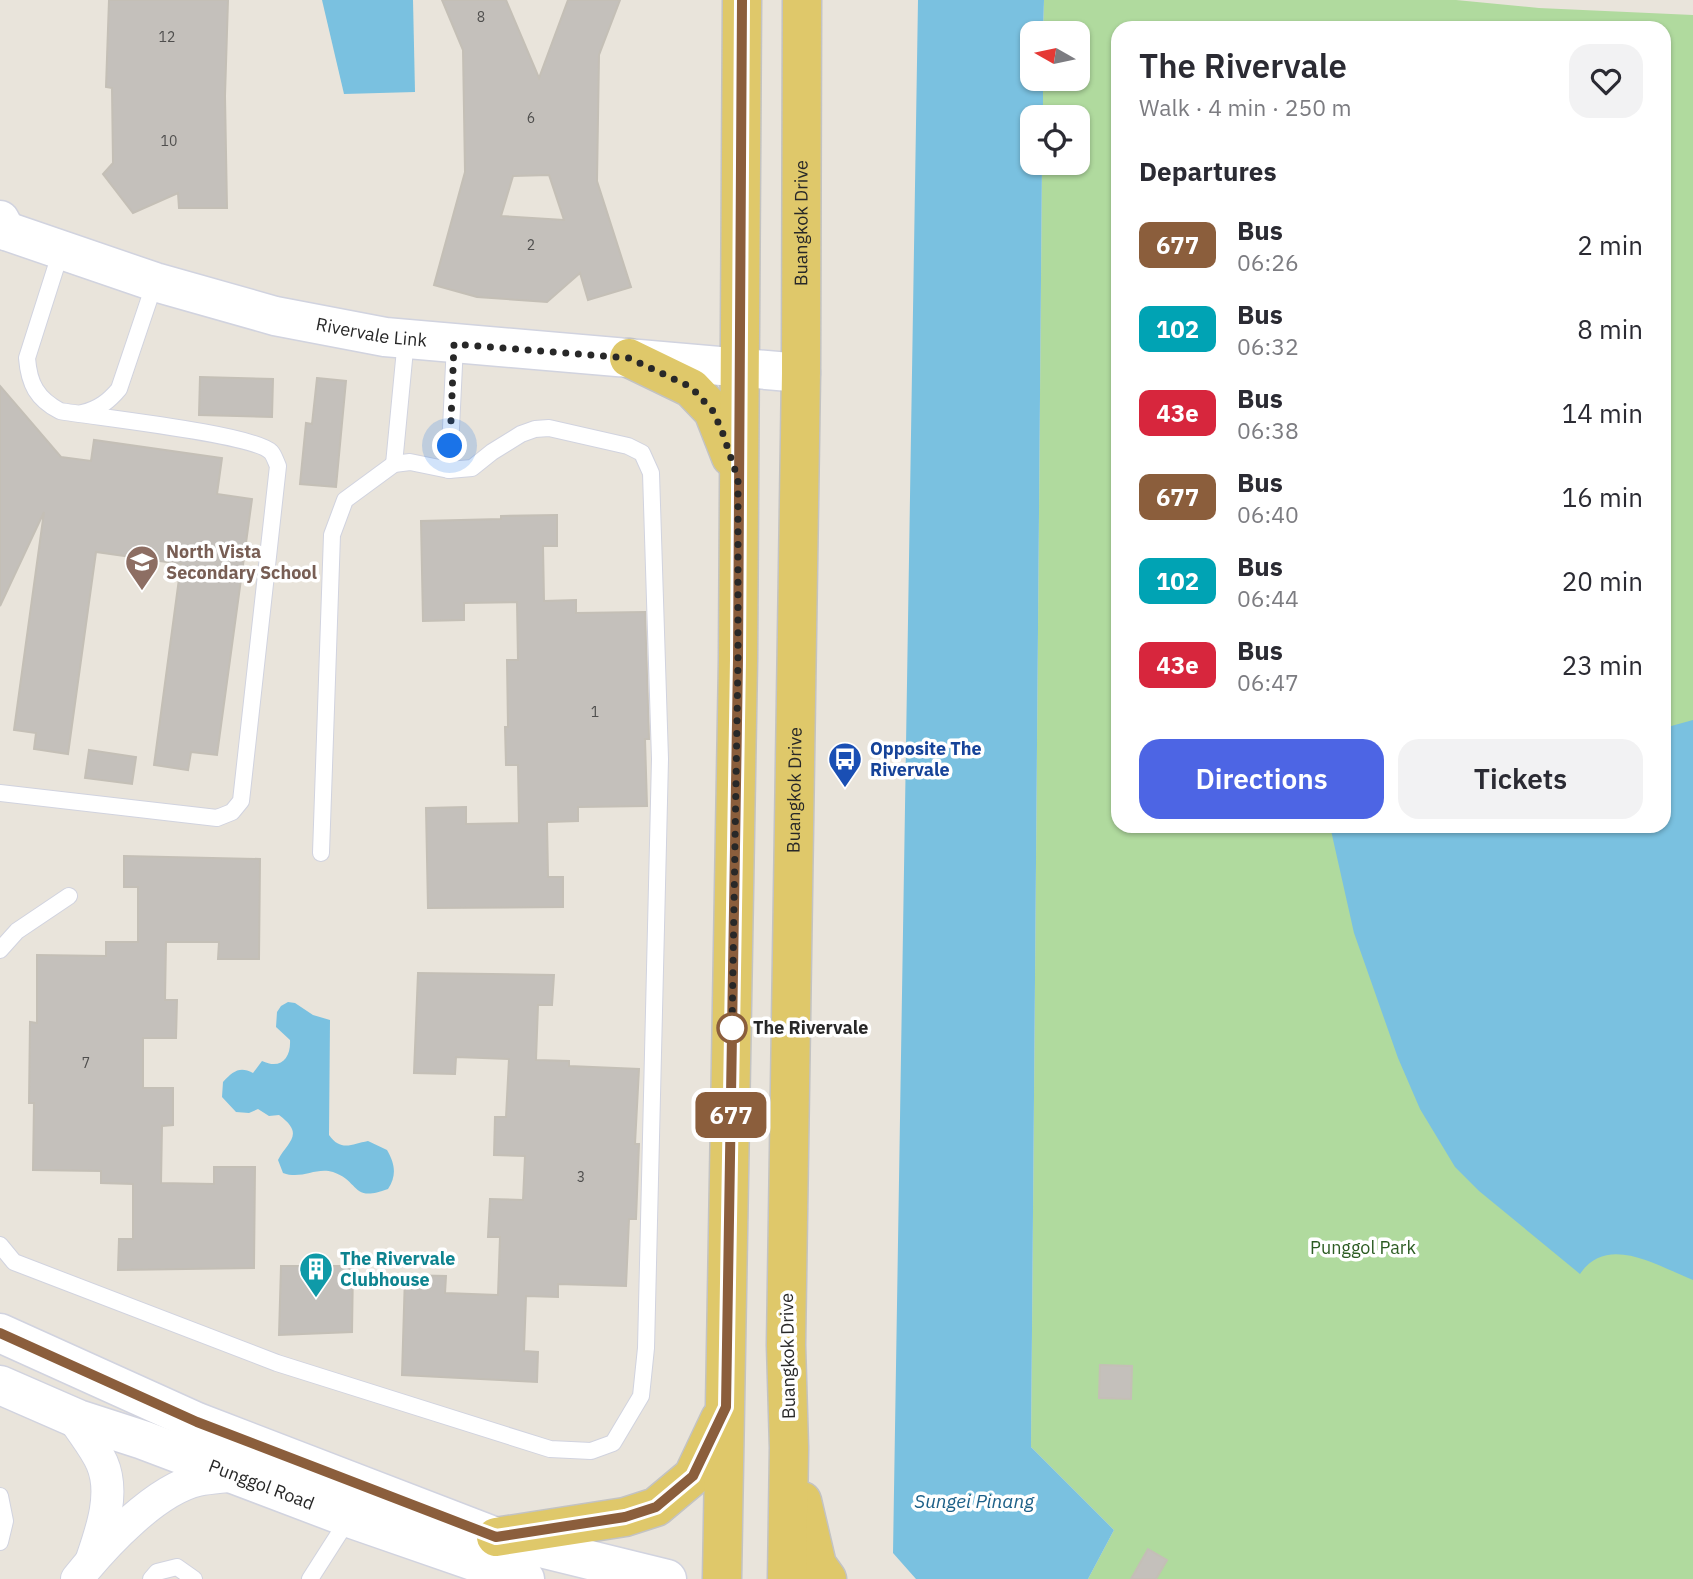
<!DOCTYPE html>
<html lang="en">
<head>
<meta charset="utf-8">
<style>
  :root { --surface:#fff; --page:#f2f2f3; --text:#2b2b33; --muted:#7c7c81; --accent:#4d65e4 }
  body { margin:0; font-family:"IBM Plex Sans",sans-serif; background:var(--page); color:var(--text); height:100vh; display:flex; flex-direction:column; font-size:26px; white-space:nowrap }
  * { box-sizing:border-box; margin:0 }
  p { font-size:23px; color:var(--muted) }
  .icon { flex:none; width:38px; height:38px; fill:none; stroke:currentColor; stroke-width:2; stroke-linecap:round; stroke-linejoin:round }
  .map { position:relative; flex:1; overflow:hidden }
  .drawer { position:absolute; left:1111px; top:21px; width:560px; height:812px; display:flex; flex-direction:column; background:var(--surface); border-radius:21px; box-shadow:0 2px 5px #0004 }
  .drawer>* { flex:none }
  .badge { padding:0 14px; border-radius:10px; font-size:24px; line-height:46px }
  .needle { width:46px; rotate:279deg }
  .buttons { position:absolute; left:1020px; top:21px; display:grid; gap:14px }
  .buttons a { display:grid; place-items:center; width:70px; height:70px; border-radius:14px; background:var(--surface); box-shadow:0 2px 5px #0004; font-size:35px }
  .you { position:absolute; width:35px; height:35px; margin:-18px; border:5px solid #fff; border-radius:50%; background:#1a73e8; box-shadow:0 0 0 10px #1a73e833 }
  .map>.badge { position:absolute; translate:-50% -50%; box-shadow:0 0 0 4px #fff }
  h2 { padding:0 28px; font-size:26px; line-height:63px }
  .round { display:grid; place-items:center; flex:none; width:74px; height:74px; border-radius:21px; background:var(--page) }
  .head { display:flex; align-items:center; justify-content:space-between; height:119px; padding:0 28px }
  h1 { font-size:33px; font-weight:600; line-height:52px }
  .cta { display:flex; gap:14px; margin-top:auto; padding:14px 28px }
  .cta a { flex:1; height:80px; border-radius:21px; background:var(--accent); color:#fff; font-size:28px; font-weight:600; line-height:80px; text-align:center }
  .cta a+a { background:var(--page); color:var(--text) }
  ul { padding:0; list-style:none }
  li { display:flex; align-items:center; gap:21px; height:84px; padding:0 28px }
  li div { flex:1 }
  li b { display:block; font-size:26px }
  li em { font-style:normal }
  li .badge { min-width:77px; font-weight:700; text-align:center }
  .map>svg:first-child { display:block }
  .green { fill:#b0da9e; fill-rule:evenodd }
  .water { fill:#7ac1e0 }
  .building { fill:#c4c0bb; stroke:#c4bfb6; stroke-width:2; fill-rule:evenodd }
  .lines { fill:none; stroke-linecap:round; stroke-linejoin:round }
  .service-casing { stroke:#d1d3df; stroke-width:18 }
  .minor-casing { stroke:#d1d3df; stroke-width:34 }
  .tertiary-casing { stroke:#d1d3df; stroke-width:41 }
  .secondary-casing { stroke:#d1d3df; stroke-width:41 }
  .primary-casing { stroke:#c3c3c3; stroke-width:41 }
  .service { stroke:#fff; stroke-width:16 }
  .minor { stroke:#fff; stroke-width:32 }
  .tertiary { stroke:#fff; stroke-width:38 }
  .secondary { stroke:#fff; stroke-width:38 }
  .primary { stroke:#dfc86a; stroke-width:38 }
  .line-casing { stroke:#fff; stroke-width:16 }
  .line { stroke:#8b5e3c; stroke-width:10 }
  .walk { stroke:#282828; stroke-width:7; stroke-dasharray:0 12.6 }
  .stop-dot { fill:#fff; stroke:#8b5e3c; stroke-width:3.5 }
  .labels { text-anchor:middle; stroke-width:7; stroke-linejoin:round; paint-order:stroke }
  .number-label { font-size:14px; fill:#4f4e4d }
  .street-label { font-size:18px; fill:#282828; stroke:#fff }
  .education-label { font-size:18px; font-weight:bold; fill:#785e54; stroke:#fff; text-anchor:start }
  .transit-label { font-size:18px; font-weight:bold; fill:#164399; stroke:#fff; text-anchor:start }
  .stop-label { font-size:18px; font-weight:bold; fill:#282828; stroke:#fff; text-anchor:start }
  .park-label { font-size:18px; fill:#2c5c22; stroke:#fff }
  .culture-label { font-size:18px; font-weight:bold; fill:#0d838f; stroke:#fff; text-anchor:start }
  .water-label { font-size:19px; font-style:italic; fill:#1c6088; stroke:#fff }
</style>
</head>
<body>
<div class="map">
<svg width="1693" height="1579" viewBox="0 0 1693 1579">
  <rect width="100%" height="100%" fill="#e9e4db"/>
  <path class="green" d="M1044 0H1456L1539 8 1693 15V1579H1088L1114 1530 1031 1447 1042 163H1078V117H1043V79H1078V33H1043ZM1118 28H1664V826H1118Z"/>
  <g class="water">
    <polygon points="322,0 413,0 415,92 344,94"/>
    <polygon points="918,0 1044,0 1043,33 1032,33 1032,79 1043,79 1043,117 1032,117 1032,163 1042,163 1031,1447 1114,1530 1088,1579 916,1579 893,1553"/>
    <path d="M1693 720V1280C1658 1266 1607 1233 1580 1274L1479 1191 1455 1167 1420 1109 1398 1058 1354 933 1330 826H1664V728Z"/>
    <path d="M288 1002 295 1003 313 1015 330 1020 329 1135C341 1152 352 1144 368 1141L387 1150C395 1164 397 1175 388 1189 351 1203 360 1181 333 1172 315 1167 302 1180 283 1173L278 1160C287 1142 306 1135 279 1115L269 1116 258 1109 249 1113 236 1112 222 1097 223 1082C233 1071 240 1066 253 1073L262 1061C281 1070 291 1058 290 1040L276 1027 277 1012 281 1006Z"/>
  </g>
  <g class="building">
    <polygon points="109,0 228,0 225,96 227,208 179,208 178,193 133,213 103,174 113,163 112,88 106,87"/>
    <path d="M442 0H506L539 78 568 0H620L599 55 597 181 631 287 588 300 580 273 547 302 477 297 434 285 465 172 463 50ZM549 175 564 220 501 216 513 176Z"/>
    <polygon points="200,377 273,379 272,417 199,415"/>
    <polygon points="317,378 346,381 336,487 300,484 306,423 312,424"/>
    <polygon points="0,386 61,457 91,461 94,440 222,458 217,494 252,499 217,755 191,752 188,770 154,765 181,564 96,552 68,754 34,749 36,733 14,730 44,512 0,606"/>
    <polygon points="557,515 557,546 543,546 544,601 576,600 576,613 645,612 649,739 645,739 647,806 578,807 578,821 547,822 548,877 563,877 563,907 428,908 426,808 466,807 466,824 519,823 518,765 506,765 505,727 508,727 507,660 518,660 517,602 464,603 464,620 423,621 421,521 501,519 501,516"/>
    <polygon points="89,750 136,757 132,784 85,778"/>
    <polygon points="124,856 260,859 259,959 218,959 219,942 166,942 165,1000 177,1000 176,1038 143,1038 143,1088 173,1088 173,1125 162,1126 161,1183 214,1184 214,1167 255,1167 254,1268 118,1270 119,1239 133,1239 133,1184 101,1183 101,1171 33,1170 34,1103 29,1103 30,1022 37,1023 37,955 106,956 106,942 138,942 138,887 124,887"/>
    <polygon points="418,973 554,975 552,1005 538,1005 536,1060 569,1061 569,1066 639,1069 635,1144 639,1144 636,1219 629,1219 626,1286 558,1284 558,1297 526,1296 524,1351 538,1352 537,1382 402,1375 405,1275 446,1276 445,1293 498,1295 500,1237 488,1237 490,1199 523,1200 525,1156 494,1155 495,1117 506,1117 509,1059 456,1057 455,1074 414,1073"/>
    <polygon points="281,1266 353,1266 352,1332 279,1335"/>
    <polygon points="1100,1365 1132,1366 1131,1399 1099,1398"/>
    <polygon points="1148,1549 1167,1560 1156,1579 1131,1579"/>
  </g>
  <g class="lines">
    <g class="service-casing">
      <g id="service">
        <path d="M82 413C99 409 109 401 119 389L155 282"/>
        <polyline points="394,464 406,339"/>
        <polyline points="449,470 455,344"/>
        <path d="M0 793 217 818 232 812 241 801 278 466C276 462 274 455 271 452 254 434 94 417 60 411 37 399 29 384 27 358L61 251"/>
        <polyline points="0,950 17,931 69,896"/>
        <polyline points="0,1245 14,1262 277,1363 550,1449 591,1451 613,1443 641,1396 646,1348 660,759 651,473 642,453 628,446 549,428 535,429 521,434 492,452 472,468 449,470 410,462 394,464 345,500 332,535 321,853"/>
        <polyline points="0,1496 5,1521 0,1542"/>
        <polyline points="151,1579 157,1572 177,1567 194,1579"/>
        <polyline points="310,1579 349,1518"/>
      </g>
    </g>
    <g class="minor-casing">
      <g id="minor">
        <path d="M73 1417C82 1432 95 1447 102 1463 115 1493 102 1530 92 1559"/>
        <path d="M77 1579C104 1545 155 1490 198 1480 210 1477 224 1477 236 1475"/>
      </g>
    </g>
    <g class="tertiary-casing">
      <g id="tertiary">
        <path id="s1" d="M0 226 6 231 155 282 275 316 385 337 801 373"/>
      </g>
    </g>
    <g class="secondary-casing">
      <g id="secondary">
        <polyline points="0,220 6,231"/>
        <polyline points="0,1333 197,1422 496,1537 667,1579"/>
        <path id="s2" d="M0 1385 78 1419 143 1440 349 1518 525 1579"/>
      </g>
    </g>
    <g class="primary-casing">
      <g id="primary">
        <polyline points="629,358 691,388 713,411 731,457"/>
        <polyline points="802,1501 817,1565 827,1579"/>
        <polyline points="496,1537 625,1517 656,1507 693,1476 720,1419"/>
        <polyline points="722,1579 738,660 742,0"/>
        <path id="s3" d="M787 1579 789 1448 786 1345 801 373 802 0"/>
      </g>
    </g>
    <use href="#service" class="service"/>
    <use href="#minor" class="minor"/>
    <use href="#tertiary" class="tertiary"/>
    <use href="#secondary" class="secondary"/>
    <use href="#primary" class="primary"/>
  </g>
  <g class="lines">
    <g class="line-casing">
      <polyline id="line" points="0,1333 197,1422 496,1537 625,1517 656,1507 693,1476 726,1407 738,660 742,0"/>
    </g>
    <use href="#line" class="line"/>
    <polyline class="walk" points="450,446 454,344 629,358 691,387 713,411 722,431 738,479 738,660 732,1028"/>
  </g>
  <defs>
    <g id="school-pin" transform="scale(1.75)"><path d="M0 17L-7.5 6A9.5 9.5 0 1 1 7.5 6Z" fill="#8d6e63" stroke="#fff"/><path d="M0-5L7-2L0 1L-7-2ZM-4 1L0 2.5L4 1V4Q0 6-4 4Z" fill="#fff"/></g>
    <g id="bus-pin" transform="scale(1.75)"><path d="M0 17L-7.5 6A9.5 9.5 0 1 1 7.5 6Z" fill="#1a4fb4" stroke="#fff"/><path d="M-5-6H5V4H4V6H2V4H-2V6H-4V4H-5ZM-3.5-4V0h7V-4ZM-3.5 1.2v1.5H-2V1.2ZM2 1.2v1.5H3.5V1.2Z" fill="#fff"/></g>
    <g id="building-pin" transform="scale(1.75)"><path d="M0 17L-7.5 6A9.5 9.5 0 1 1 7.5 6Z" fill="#0f9aa8" stroke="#fff"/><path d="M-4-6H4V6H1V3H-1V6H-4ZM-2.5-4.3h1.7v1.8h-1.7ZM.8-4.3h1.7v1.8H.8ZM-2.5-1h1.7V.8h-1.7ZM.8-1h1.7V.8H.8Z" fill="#fff"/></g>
  </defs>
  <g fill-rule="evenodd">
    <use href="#school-pin" x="142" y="562"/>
    <use href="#bus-pin" x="845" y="759"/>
    <use href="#building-pin" x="316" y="1269"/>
  </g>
  <circle class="stop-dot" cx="732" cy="1028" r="14"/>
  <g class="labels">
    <g class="number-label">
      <text x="481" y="22">8</text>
      <text x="167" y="42">12</text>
      <text x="531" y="123">6</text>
      <text x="169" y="146">10</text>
      <text x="531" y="250">2</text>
      <text x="595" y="717">1</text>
      <text x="86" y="1068">7</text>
      <text x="581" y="1182">3</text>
    </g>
    <g class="street-label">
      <text dy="6" stroke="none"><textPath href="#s3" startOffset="1356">Buangkok Drive</textPath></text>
      <text dy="6" stroke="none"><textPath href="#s1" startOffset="388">Rivervale Link</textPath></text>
      <text dy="6" stroke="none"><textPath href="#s3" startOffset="789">Buangkok Drive</textPath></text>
      <text transform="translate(788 1356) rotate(-91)" y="6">Buangkok Drive</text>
      <text dy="6" stroke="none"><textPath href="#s2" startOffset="280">Punggol Road</textPath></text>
    </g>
    <g class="education-label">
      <text x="166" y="558">North Vista<tspan x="166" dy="21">Secondary School</tspan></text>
    </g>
    <g class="transit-label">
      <text x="870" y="755">Opposite The<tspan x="870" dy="21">Rivervale</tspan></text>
    </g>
    <g class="stop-label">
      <text x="753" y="1034">The Rivervale</text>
    </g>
    <g class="park-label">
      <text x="1363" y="1254">Punggol Park</text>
    </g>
    <g class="culture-label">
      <text x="340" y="1265">The Rivervale<tspan x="340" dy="21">Clubhouse</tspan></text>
    </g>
    <g class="water-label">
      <text x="974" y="1508">Sungei Pinang</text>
    </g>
  </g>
</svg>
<div class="buttons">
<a><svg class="needle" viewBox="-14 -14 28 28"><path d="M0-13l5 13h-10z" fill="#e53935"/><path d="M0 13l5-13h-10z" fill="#7c7c81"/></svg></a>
<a><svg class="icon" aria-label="locate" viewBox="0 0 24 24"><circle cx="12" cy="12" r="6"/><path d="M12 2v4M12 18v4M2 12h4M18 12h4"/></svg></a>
</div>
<div class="you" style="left:450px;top:446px"></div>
<b class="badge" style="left:731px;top:1115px;background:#8b5e3c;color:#fff">677</b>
<section class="drawer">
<div class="head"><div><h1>The Rivervale</h1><p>Walk · 4 min · 250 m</p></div><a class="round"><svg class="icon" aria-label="heart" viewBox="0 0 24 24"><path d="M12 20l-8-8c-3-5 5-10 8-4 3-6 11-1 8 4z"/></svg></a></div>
<h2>Departures</h2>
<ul>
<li><span class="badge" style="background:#8b5e3c;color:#fff">677</span><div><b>Bus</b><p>06:26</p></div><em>2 min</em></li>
<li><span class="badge" style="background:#00a3b4;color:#fff">102</span><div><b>Bus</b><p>06:32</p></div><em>8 min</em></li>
<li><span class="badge" style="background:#d7263d;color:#fff">43e</span><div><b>Bus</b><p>06:38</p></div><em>14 min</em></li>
<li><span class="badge" style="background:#8b5e3c;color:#fff">677</span><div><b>Bus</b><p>06:40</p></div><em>16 min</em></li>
<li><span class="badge" style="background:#00a3b4;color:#fff">102</span><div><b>Bus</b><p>06:44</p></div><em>20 min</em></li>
<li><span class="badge" style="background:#d7263d;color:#fff">43e</span><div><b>Bus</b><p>06:47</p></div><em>23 min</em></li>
</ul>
<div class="cta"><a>Directions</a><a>Tickets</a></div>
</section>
</div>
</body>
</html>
